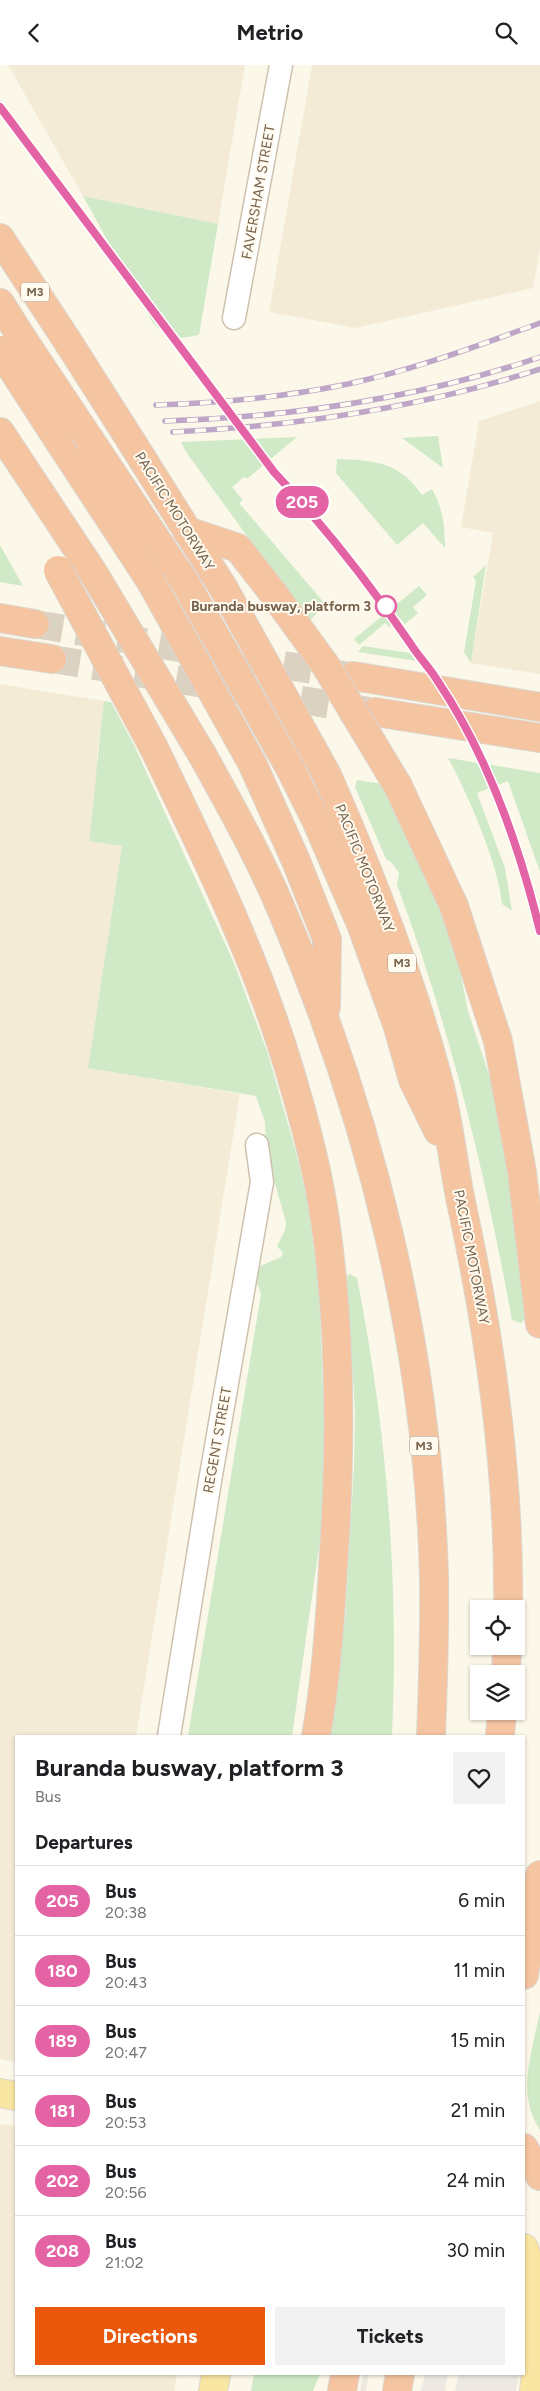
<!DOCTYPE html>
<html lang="en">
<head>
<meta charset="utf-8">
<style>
  :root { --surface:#fff; --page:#f2f2f2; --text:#202124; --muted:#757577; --line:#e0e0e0; --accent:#ea580c }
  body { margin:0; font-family:Figtree,sans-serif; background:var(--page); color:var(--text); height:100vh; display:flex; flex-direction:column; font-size:19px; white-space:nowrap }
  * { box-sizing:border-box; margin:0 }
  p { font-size:16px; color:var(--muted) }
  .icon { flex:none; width:28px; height:28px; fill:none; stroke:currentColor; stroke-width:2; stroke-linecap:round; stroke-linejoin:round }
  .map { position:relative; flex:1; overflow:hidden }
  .drawer { position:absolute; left:15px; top:1670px; width:510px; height:640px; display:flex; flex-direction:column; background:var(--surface); border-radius:0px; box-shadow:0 1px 4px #0004 }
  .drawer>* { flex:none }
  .badge { padding:0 10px; border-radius:16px; font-size:18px; line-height:32px }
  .fabs { position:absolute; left:470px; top:1535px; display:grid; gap:10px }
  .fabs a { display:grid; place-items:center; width:55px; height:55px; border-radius:0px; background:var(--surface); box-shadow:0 1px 4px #0004; font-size:25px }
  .map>.badge { position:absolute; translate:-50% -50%; box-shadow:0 0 0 2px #fff }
  h2 { padding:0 20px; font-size:19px; line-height:45px }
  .round { display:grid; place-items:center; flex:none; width:52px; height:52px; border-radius:0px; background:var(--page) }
  .head { display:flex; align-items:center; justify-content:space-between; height:85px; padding:0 20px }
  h1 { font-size:24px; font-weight:700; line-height:38px }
  .action { display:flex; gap:10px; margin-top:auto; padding:10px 20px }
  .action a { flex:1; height:58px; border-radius:0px; background:var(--accent); color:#fff; font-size:20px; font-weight:700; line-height:58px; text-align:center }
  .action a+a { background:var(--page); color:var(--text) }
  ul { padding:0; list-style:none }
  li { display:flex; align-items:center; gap:15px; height:70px; padding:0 20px; border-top:1px solid var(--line) }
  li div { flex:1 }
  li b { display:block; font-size:19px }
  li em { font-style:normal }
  li .badge { min-width:55px; font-weight:700; text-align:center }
  header { display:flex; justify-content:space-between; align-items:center; height:65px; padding:0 20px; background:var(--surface); font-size:22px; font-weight:700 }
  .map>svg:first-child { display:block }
  .residential { fill:#f4ebd7 }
  .industrial { fill:#ede9e2 }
  .green { fill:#d0eac7 }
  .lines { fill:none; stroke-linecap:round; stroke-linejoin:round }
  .highway-tunnel { stroke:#dbd2c2; stroke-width:28; stroke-dasharray:28 14; stroke-linecap:butt }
  .minor-casing { stroke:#cec1ae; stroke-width:25 }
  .major-casing { stroke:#dcd6d0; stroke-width:30 }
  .highway-casing { stroke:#dcd6d0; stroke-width:30 }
  .minor { stroke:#fff; stroke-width:22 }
  .major { stroke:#f9e6a3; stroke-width:28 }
  .highway { stroke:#f5c4a1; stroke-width:28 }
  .rail-casing { stroke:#bda6c7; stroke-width:5.5 }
  .rail { stroke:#fffbf0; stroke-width:4; stroke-dasharray:11; stroke-linecap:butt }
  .highway-bridge-casing { stroke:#dcd6d0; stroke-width:30; stroke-linecap:butt }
  .highway-bridge { stroke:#f5c4a1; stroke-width:28 }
  .line-casing { stroke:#fff; stroke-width:11 }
  .line { stroke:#e463a4; stroke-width:8 }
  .stop-dot { fill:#fff; stroke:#e463a4; stroke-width:2.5 }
  .labels { text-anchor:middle; stroke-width:4; stroke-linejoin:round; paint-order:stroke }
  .shield { fill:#fffbf0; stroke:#a0907d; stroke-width:1 }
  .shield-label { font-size:12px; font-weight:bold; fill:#77624c }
  .street-label { font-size:14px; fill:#77624c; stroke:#fffbf0 }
  .stop-label { font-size:14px; font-weight:bold; fill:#77624c; stroke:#fffbf0; text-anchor:end }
</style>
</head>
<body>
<header><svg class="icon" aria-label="back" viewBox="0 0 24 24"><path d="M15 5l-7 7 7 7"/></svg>Metrio<svg class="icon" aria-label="search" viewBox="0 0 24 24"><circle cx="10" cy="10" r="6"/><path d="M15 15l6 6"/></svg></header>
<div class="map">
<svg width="540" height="2326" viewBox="0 0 540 2326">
  <rect width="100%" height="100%" fill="#fcf8e9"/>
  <g class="residential">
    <polygon points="8,0 245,0 218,159 83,131"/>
    <polygon points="312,0 540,0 540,185 533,223 356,263 269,247"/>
    <polygon points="540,336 540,609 471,598 493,468 461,462 479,356"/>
    <polygon points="0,619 104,636 97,690 97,719 89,776 122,780 88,1003 240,1029 136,1671 16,1671 16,1997 0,1994"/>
    <polygon points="0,2059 16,2061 16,2309 177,2309 174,2326 0,2326"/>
  </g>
  <g class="industrial">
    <polygon points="363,2309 369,2309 366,2326 360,2326"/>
    <polygon points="425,2309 448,2309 445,2326 421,2326"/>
    <polygon points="459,2309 519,2309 516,2326 455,2326"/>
  </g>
  <g class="green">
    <path d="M83 131 218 159 199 270C176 275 170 274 153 258Z"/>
    <polygon points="438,371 443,403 402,373"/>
    <polygon points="297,372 247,414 244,412 232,422 243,435 239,438 326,540 309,556 186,387 181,377"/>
    <path d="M337 394C374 395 400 397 422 430L432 424C443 443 445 462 445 483L423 458 397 480 336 408Z"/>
    <polygon points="0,480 23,521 0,517"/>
    <polygon points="486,500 471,598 464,587 476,516 473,512"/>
    <polygon points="419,521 427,530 413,542 418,548 405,559 400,553 389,562 385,558 359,580 354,574"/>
    <polygon points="363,581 410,588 417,596 358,587"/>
    <path d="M104 636 111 637 134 680 234 898 268 989 296 1087 308 1139 319 1224 325 1369 324 1419 321 1469 292 1671H188L261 1229 256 1215 258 1202 281 1192 283 1188 277 1181 285 1165 286 1157 266 1088 265 1057 256 1031 88 1003 122 781 89 776C95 729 98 683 104 636Z"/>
    <path d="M448 693 540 708V807L508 716 477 728 505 803 512 846 502 839C499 801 467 727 448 693Z"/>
    <path d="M357 715 382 719 440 839 458 895 468 946 490 1013 509 1104 527 1252 521 1258 512 1255C485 1107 450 962 397 820L399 808 392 798 386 794 355 722Z"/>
    <path d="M350 1209 357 1213C387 1364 399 1517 392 1671H329L339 1576 345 1556 354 1401 355 1348 348 1233 343 1214Z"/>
    <path d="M540 1947V2065C516 2029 532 1986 540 1947Z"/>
    <polygon points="254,2309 320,2309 313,2326 251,2326"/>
  </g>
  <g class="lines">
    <g class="highway-tunnel">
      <polyline points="35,559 349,611"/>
      <polyline points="52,594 369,646"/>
    </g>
    <g class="minor-casing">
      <g id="minor">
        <polyline points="234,253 281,0"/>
        <polyline points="169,1671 210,1416 262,1117 257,1080"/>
      </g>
    </g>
    <g class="major-casing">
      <g id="major">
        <polyline points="0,2028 16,2031"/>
        <path d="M524 2183C540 2228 540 2279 534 2326"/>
        <polyline points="213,2326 216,2309"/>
      </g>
    </g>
    <g class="highway-casing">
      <g id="highway">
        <polyline points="0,173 70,280"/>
        <polyline points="0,238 24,276"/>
        <polyline points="0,367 94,509"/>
        <polyline points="57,373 150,515"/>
        <polyline points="90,375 186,519"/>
        <polyline points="131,376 224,524"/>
        <polyline points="187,466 238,483 273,528"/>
        <polyline points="0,553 35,559"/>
        <polyline points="0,586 52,594"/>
        <polyline points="353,611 540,642"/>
        <polyline points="375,647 540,673"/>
        <path d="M154 683C205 789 258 897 291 1010 305 1057 318 1106 325 1155 342 1270 341 1387 333 1503 330 1559 326 1616 316 1671"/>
        <path d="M203 691C231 742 260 793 282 846 372 1056 428 1284 434 1512 435 1565 433 1618 431 1671"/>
        <polyline points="252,698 296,796 327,874 326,942"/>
        <polyline points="291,705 316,755 361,859 398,962 413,1015 438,1066"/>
        <path d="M327 710C371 810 411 912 439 1018 449 1057 453 1098 461 1137 490 1270 510 1407 508 1544"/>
        <polyline points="398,721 454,841 498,976 522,1107 540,1259"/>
        <polyline points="506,1609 507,1581"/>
        <polyline points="500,1671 502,1646"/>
        <polyline points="524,1910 540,1810"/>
        <polyline points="524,2083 540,2111"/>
        <polyline points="342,2326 345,2309"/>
        <polyline points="397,2326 400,2309"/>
      </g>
    </g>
    <use href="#minor" class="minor"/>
    <use href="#major" class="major"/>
    <use href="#highway" class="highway"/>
    <g class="rail-casing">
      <g id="rail">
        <path d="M156 340C221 338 285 332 348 319 414 305 477 281 540 258"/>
        <path d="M165 356C292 352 420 333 540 292"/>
        <path d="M173 367C298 361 420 343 540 304"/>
      </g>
    </g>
    <use href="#rail" class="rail"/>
    <g class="highway-bridge-casing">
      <g id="highway-bridge">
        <polyline points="24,276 90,375"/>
        <polyline points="70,280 131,376"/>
        <polyline points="0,285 57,373"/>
        <polyline points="58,505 154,683"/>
        <polyline points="94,509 203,691"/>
        <polyline points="150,515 252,698"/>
        <polyline points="186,519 291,705"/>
        <polyline points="224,524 327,710"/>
        <polyline points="273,528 326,601 398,721"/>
      </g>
    </g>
    <use href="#highway-bridge" class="highway-bridge"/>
  </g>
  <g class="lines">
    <g class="line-casing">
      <path id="line" d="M0 42 274 407C326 463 367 515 410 578 418 591 429 602 437 615 487 689 519 780 540 866"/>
    </g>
    <use href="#line" class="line"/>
  </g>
  <circle class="stop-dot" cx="386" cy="541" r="10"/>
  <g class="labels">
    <g class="shield">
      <rect x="21" y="217.5" width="28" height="19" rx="4"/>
      <rect x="388" y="888.5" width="28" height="19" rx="4"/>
      <rect x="410" y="1371.5" width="28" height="19" rx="4"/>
    </g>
    <g class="shield-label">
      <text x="35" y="231">M3</text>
      <text x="402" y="902">M3</text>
      <text x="424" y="1385">M3</text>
    </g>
    <g class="street-label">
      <text transform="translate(258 127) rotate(-80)" y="5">FAVERSHAM STREET</text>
      <text transform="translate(175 446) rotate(58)" y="5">PACIFIC MOTORWAY</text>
      <text transform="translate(365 803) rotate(68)" y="5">PACIFIC MOTORWAY</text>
      <text transform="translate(472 1192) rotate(79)" y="5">PACIFIC MOTORWAY</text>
      <text transform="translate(217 1375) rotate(-80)" y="5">REGENT STREET</text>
    </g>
    <g class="stop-label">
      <text x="371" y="546">Buranda busway, platform 3</text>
    </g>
  </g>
</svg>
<div class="fabs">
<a><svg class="icon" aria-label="locate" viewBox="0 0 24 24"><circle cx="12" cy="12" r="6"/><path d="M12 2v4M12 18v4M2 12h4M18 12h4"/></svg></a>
<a><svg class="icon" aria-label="layers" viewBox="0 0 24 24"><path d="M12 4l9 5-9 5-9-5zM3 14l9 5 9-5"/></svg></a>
</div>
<b class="badge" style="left:302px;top:437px;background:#e463a4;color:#fff">205</b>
<section class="drawer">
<div class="head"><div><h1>Buranda busway, platform 3</h1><p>Bus</p></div><a class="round"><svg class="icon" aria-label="heart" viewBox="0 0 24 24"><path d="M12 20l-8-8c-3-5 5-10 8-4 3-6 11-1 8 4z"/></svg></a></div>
<h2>Departures</h2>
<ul>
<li><span class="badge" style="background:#e463a4;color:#fff">205</span><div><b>Bus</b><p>20:38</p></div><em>6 min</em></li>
<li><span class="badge" style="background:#e463a4;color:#fff">180</span><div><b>Bus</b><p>20:43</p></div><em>11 min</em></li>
<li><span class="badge" style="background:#e463a4;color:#fff">189</span><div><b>Bus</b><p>20:47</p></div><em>15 min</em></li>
<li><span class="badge" style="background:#e463a4;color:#fff">181</span><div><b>Bus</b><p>20:53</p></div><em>21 min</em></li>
<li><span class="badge" style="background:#e463a4;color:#fff">202</span><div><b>Bus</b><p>20:56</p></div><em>24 min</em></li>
<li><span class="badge" style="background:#e463a4;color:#fff">208</span><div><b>Bus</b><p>21:02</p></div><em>30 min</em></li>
</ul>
<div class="action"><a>Directions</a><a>Tickets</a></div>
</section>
</div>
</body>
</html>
